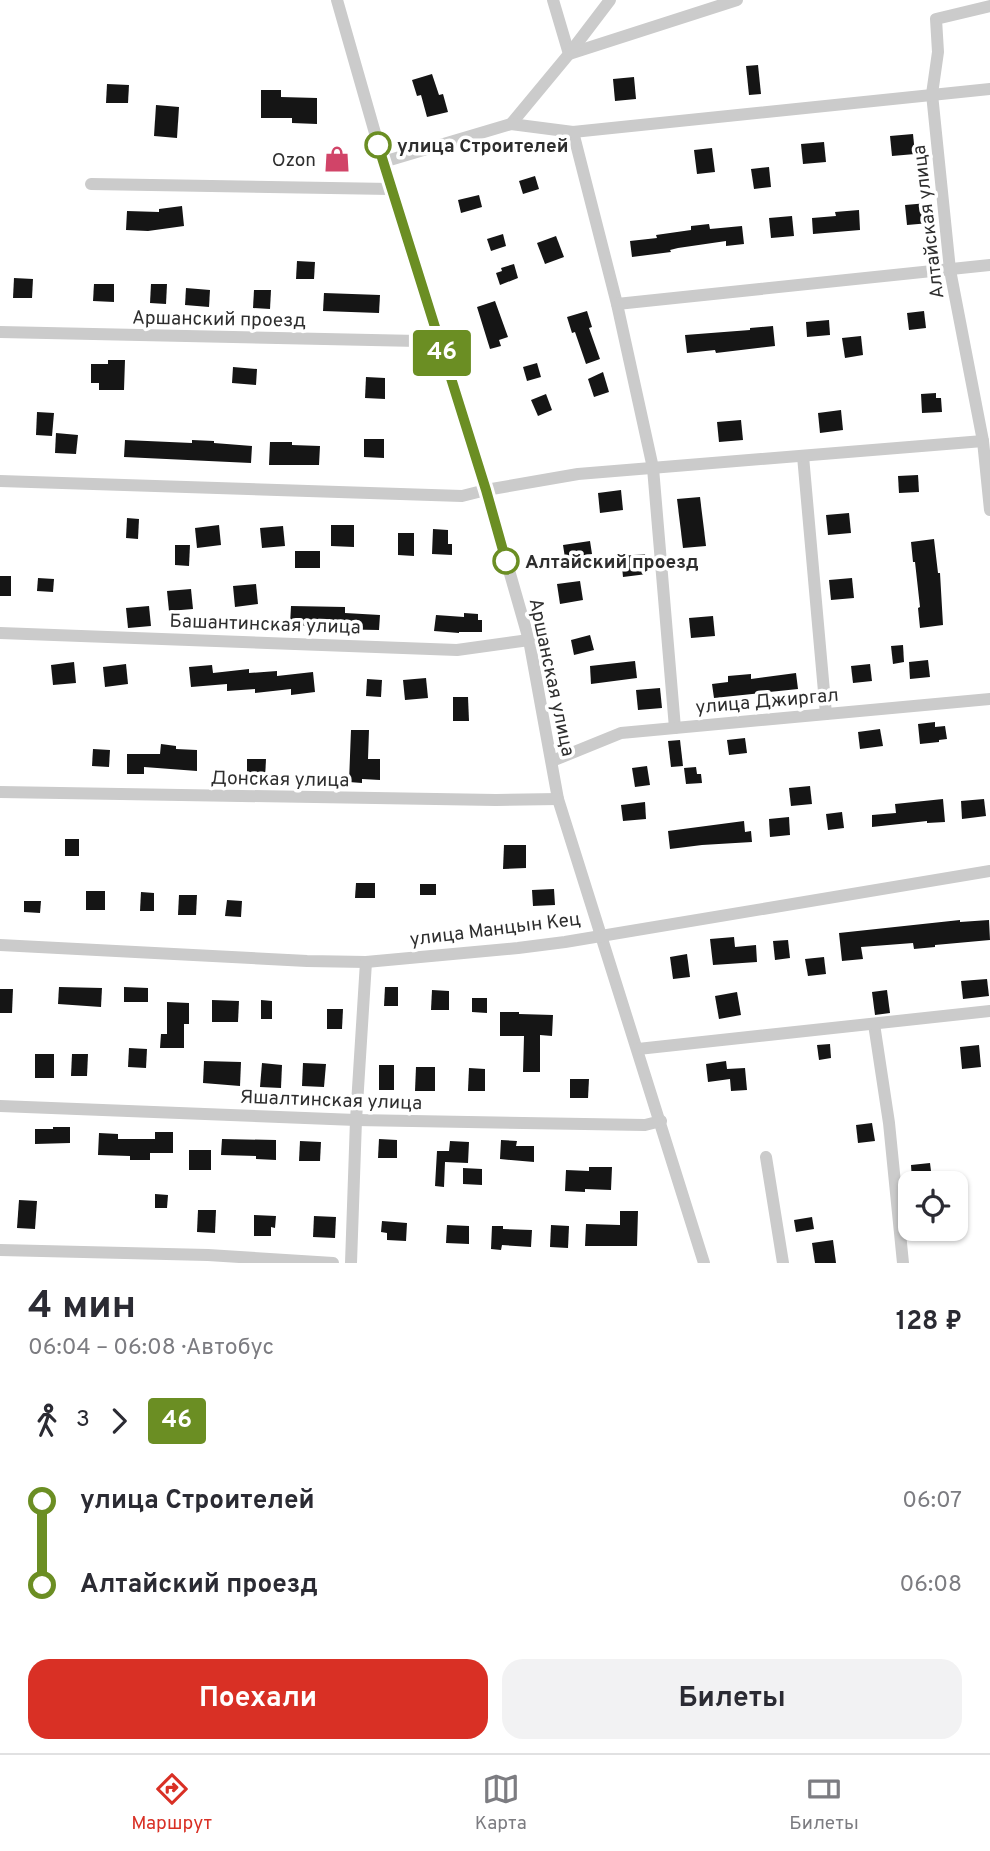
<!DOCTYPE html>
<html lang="ru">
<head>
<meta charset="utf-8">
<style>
  :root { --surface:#fff; --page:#f2f2f3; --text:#2b2b33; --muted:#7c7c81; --line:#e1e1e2; --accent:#d93025 }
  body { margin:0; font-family:Overpass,sans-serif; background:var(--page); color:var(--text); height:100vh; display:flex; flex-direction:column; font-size:26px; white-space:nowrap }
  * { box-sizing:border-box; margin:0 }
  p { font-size:23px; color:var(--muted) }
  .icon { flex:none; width:38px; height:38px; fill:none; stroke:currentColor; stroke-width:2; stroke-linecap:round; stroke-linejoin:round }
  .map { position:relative; height:1263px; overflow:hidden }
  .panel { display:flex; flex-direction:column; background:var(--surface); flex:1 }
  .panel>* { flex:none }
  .badge { padding:0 14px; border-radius:5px; font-size:24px; line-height:46px }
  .buttons { position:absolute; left:898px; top:1171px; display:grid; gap:14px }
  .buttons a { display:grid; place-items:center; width:70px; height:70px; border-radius:14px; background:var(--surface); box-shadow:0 2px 5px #0004; font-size:35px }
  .map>.badge { position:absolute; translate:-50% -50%; box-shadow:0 0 0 4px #fff }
  .legs { display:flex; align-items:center; gap:10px; height:77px; padding:0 28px; font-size:23px }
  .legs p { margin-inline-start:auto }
  .head { display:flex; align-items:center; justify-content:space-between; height:119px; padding:0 28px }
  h1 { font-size:38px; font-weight:700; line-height:52px }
  .primary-button { display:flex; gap:14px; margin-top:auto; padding:14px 28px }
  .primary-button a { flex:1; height:80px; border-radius:21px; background:var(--accent); color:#fff; font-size:28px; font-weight:700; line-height:80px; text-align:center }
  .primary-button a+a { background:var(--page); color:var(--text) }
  ul { padding:0 28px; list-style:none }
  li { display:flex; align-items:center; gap:24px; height:84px; font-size:26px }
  li i { display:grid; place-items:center; width:10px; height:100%; margin:0 9px; background:currentColor }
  li i::after { content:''; width:18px; height:18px; margin:-9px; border:5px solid; border-radius:50%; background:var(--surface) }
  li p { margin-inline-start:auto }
  li:first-child i { background:linear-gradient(#0000 50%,currentColor 0) }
  li:last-child i { background:linear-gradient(currentColor 50%,#0000 0) }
  .dock { display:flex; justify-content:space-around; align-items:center; height:98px; border-top:2px solid var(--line); background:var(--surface); font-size:19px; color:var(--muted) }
  .dock a { display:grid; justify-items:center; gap:4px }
  .dock .selected { color:var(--accent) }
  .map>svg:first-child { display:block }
  .building { fill:#151515 }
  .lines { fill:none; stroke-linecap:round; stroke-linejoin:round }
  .minor { stroke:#cbcbcb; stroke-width:12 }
  .line-1-casing { stroke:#fff; stroke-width:16 }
  .line-1 { stroke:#6b8e23; stroke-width:10 }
  .stop-1-dot { fill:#fff; stroke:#6b8e23; stroke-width:3.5 }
  .labels { text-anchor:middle; stroke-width:7; stroke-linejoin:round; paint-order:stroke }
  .stop-label { font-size:19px; font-weight:bold; fill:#2e2e2e; stroke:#fff; text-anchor:start }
  .poi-label { font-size:19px; fill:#2e2e2e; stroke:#fff; text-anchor:end }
  .street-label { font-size:19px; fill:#2e2e2e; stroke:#fff }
</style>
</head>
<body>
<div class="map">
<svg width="990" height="1263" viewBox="0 0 990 1263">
  <rect width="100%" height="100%" fill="#fff"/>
  <g class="building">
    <polygon points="758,65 761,94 749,95 746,66"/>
    <polygon points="432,74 439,95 443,94 448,112 427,117 421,95 417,96 412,80"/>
    <polygon points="634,77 636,99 615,101 613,79"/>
    <polygon points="107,84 129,85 128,103 106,103"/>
    <polygon points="261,90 281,90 281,97 317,98 317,124 292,123 292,118 261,118"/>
    <polygon points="156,105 179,107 177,138 154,136"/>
    <polygon points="913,134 915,154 892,156 890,136"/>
    <polygon points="824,142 826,162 803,164 801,144"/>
    <polygon points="712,148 715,172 697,174 694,150"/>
    <polygon points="339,154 344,170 329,174 325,158"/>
    <polygon points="769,167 771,187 754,189 751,169"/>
    <polygon points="535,176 539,189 523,194 519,181"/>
    <polygon points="479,195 482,207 461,213 458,200"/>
    <polygon points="928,203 930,223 907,225 905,205"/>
    <polygon points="182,206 184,226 148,231 126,230 127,211 159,212 159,209"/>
    <polygon points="859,210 860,230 813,234 812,218 836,216 835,212"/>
    <polygon points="792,216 794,236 771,238 769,218"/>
    <polygon points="709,224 710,229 742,226 744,244 726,246 726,241 678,248 670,250 671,252 632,257 630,241 657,238 656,235 691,230 691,226"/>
    <polygon points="503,234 506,246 491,251 487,239"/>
    <polygon points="556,236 564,257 545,264 537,243"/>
    <polygon points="297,261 315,262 314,279 296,279"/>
    <polygon points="514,264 518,278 500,285 496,273 502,271 501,268"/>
    <polygon points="14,278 33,279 32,298 13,298"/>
    <polygon points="94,284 114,284 114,302 93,301"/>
    <polygon points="151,284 167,284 166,304 150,303"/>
    <polygon points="186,288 210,290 209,307 185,305"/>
    <polygon points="254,290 271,290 270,309 253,308"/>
    <polygon points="324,293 380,295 379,313 323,311"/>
    <polygon points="495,301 508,337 499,340 501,346 490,349 477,307"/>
    <polygon points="587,311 592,327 589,328 600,359 586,364 575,332 572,333 567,317"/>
    <polygon points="924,311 926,328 909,330 907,313"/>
    <polygon points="829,320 830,335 807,337 806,322"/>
    <polygon points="773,326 775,346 716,353 715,350 687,353 685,335 750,330 750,328"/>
    <polygon points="861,336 863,355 845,358 842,338"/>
    <polygon points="108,360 125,360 124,390 99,390 99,383 91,383 91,364 108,364"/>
    <polygon points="537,363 541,377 527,381 523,367"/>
    <polygon points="233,367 257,369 256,385 232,383"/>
    <polygon points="603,372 609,392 594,397 588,379"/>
    <polygon points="366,377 385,378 385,399 365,398"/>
    <polygon points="936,393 936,398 941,398 942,412 922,413 921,394"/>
    <polygon points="546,394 552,410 538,416 531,400"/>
    <polygon points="841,410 843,430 820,433 818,413"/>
    <polygon points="37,412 54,413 52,436 36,435"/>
    <polygon points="741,420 743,440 719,442 717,422"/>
    <polygon points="56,433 78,435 76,454 55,453"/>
    <polygon points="364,439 384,439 384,458 364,457"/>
    <polygon points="125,440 192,443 192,440 214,441 214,443 252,446 251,463 124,457"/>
    <polygon points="270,442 292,442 292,445 320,446 319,465 269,465"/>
    <polygon points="918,475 919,492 899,493 898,476"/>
    <polygon points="621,490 623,510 600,513 598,493"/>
    <polygon points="700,497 706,546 683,548 677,499"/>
    <polygon points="849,513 851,533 828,535 826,515"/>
    <polygon points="127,518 139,519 138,539 126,538"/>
    <polygon points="219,525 221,545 197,548 195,528"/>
    <polygon points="331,525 354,525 354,547 331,546"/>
    <polygon points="283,526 285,546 262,548 260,528"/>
    <polygon points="433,529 448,530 448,544 452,544 452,555 432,554"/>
    <polygon points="398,533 414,533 414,556 398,555"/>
    <polygon points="934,539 938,573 940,573 943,625 920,628 918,608 920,607 915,562 913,562 911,542"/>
    <polygon points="590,541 592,554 565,558 563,545"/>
    <polygon points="175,545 190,545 189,566 175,565"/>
    <rect x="295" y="551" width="25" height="17"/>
    <polygon points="645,554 647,574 623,577 621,556"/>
    <rect x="0" y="576" width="11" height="20"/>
    <polygon points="38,578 54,579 53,592 37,591"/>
    <polygon points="852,578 854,598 831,600 829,580"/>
    <polygon points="580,581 583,600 560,604 557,584"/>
    <polygon points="256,584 258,604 235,607 233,586"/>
    <polygon points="191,589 193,609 169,611 167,591"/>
    <polygon points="149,606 151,626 128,628 126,608"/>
    <polygon points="291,606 345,607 345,613 380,615 379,630 325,629 325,627 290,625"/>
    <polygon points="464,613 478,614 478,620 482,620 482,632 459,632 459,633 434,631 436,615 464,617"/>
    <polygon points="713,616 715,636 691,638 689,618"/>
    <polygon points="590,635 594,650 574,655 571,640"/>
    <polygon points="903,645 904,662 893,664 891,646"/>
    <polygon points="928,660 930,677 910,679 909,662"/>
    <polygon points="635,661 637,678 591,684 590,666"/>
    <polygon points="74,662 76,683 53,685 51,665"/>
    <polygon points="126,664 128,684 105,687 103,667"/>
    <polygon points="870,664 872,681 853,683 851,666"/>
    <polygon points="212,665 213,673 249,669 249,673 277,671 277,676 313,672 315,692 291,695 291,689 255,693 255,689 227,691 227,684 191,687 189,667"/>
    <polygon points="796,673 798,689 714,698 712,684 728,682 728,676 751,674 751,679"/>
    <polygon points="426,678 428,698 405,700 403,680"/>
    <polygon points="367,679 382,680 381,697 366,696"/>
    <polygon points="660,688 662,708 638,710 636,690"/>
    <polygon points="453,697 468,697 469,721 453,721"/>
    <polygon points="935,722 935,727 945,726 947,739 939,740 939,742 920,744 918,724"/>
    <polygon points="880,729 883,746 860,749 858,732"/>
    <polygon points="351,730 369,730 368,759 380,759 380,780 362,779 362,783 349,782"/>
    <polygon points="745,738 747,753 729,755 727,740"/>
    <polygon points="680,740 683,766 671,767 668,741"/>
    <polygon points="161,744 176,746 176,749 197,750 197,771 144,767 144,774 127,774 127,754 160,754"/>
    <polygon points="93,749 110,750 109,767 92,766"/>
    <polygon points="247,759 266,759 265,779 247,779"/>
    <polygon points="647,766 650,785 635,787 632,768"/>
    <polygon points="696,767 697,774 701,774 702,783 686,784 684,768"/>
    <polygon points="810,786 812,804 791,806 789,788"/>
    <polygon points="943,799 945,822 927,823 927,821 872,827 872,815 896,813 895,804"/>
    <polygon points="984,799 986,816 962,819 961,801"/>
    <polygon points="645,802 646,819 623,821 621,805"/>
    <polygon points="842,812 844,828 828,830 826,814"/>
    <polygon points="789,817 790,835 770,837 769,819"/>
    <polygon points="744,821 745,832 751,831 752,842 702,845 670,849 668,831"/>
    <rect x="65" y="839" width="14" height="17"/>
    <polygon points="504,845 526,845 526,868 503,869"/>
    <polygon points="356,883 375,883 375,898 355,898"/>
    <rect x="420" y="884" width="16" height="11"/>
    <polygon points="554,889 555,905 533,906 532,890"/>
    <rect x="86" y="891" width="19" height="19"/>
    <polygon points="141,892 154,893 154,911 140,911"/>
    <polygon points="179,895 197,895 196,915 178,915"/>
    <polygon points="227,900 242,901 241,917 225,916"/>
    <polygon points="24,901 41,901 40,913 24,912"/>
    <polygon points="960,920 960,922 989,920 990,940 935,945 935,947 914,949 913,943 861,947 863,959 842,961 839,933"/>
    <polygon points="734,937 735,947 756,945 757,962 713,965 710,939"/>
    <polygon points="788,940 790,958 775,960 773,941"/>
    <polygon points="687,954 690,977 673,979 670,957"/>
    <polygon points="824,957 826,974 808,976 805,959"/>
    <polygon points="987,979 989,996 963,999 961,981"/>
    <polygon points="59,987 102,988 101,1007 58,1004"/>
    <polygon points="124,987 148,988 148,1002 124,1002"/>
    <polygon points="385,987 398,987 398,1006 384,1006"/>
    <polygon points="0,989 13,989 12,1013 0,1013"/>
    <polygon points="432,990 449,991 449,1010 431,1010"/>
    <polygon points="887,990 890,1013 875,1015 872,992"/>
    <polygon points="737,992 741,1015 719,1019 715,996"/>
    <polygon points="472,998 487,998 487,1013 472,1012"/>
    <polygon points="212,1000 239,1001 238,1022 212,1022"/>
    <polygon points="261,1000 272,1001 272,1019 261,1019"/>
    <polygon points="167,1002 189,1003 189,1024 184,1024 184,1048 160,1048 161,1034 167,1034"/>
    <polygon points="327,1009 343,1009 342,1029 327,1029"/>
    <polygon points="500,1012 519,1012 519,1014 553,1015 552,1036 540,1035 540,1072 523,1072 524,1036 500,1036"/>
    <polygon points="830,1044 831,1058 819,1060 817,1045"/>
    <polygon points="979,1045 981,1067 962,1069 960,1047"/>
    <polygon points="129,1048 147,1049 146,1068 128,1067"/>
    <rect x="35" y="1054" width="19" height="24"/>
    <polygon points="72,1054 88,1054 87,1076 71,1076"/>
    <polygon points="204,1061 241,1062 240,1086 203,1083"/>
    <polygon points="726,1061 727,1069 745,1068 747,1090 731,1091 730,1079 708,1082 706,1064"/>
    <polygon points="262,1063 282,1065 281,1088 260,1087"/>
    <polygon points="303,1063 326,1064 324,1087 302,1086"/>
    <rect x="379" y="1065" width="15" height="25"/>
    <polygon points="416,1067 435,1067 435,1091 415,1091"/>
    <polygon points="469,1068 485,1069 485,1091 468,1091"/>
    <polygon points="570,1079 589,1079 588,1098 570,1098"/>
    <polygon points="872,1123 875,1141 858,1143 856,1125"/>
    <polygon points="53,1127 70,1127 70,1143 35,1144 35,1129 53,1129"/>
    <polygon points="155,1132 173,1132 173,1153 150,1153 150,1160 130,1160 130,1156 98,1155 99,1133 118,1134 118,1139 155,1139"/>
    <polygon points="222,1139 276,1140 276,1160 256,1159 256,1156 221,1155"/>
    <polygon points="379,1139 397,1140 397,1158 378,1158"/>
    <polygon points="501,1140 517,1141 516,1146 534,1146 534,1162 500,1159"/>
    <polygon points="300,1141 321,1142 320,1161 299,1161"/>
    <polygon points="450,1141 469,1142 468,1163 445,1162 444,1187 435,1186 437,1151 449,1151"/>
    <rect x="189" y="1150" width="22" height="20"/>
    <polygon points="930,1163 932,1179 912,1181 911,1165"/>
    <polygon points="589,1167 612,1167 611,1190 585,1189 585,1192 565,1191 566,1170 589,1171"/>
    <polygon points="463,1168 482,1169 482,1185 463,1184"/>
    <polygon points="155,1194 168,1195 167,1208 155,1208"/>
    <polygon points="19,1200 37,1201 35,1229 17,1228"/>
    <polygon points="198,1210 216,1210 215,1233 197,1232"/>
    <polygon points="620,1211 638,1211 637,1246 585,1246 586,1224 620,1225"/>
    <polygon points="254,1215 276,1216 275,1228 271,1227 271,1236 254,1236"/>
    <polygon points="314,1216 336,1217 335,1238 313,1237"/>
    <polygon points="812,1217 814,1229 796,1232 794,1220"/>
    <polygon points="382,1221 407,1223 406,1241 387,1240 387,1233 381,1232"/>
    <polygon points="447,1225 469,1226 469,1244 446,1243"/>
    <polygon points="551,1225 569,1226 568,1248 550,1247"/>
    <polygon points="492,1226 503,1226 503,1229 532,1230 531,1247 502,1245 501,1250 491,1249"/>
    <polygon points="833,1240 836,1263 815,1263 812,1243"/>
  </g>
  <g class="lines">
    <g class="minor">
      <polyline points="337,0 391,189 486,490 529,640 558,799 704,1263"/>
      <polyline points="553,0 569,54 737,0"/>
      <polyline points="990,6 936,19 938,52 932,94 950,270 983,441 990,510"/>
      <polyline points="511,124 569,54 610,0"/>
      <polyline points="573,132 617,304 653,468 675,728"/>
      <polyline points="383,162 511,124 573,132 990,89"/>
      <polyline points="91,184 391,189"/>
      <polyline points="617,304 990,265"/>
      <polyline points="0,332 418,341 437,339"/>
      <polyline points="803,456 826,714"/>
      <polyline points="0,481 462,496 486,490 578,474 983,441"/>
      <polyline points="0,633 457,650 529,640"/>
      <polyline points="552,761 621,733 990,699"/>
      <polyline points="0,792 496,800 558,799"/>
      <polyline points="0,945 307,961 366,962 518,948 565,942 990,871"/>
      <polyline points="874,1024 889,1123 903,1263"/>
      <polyline points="638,1049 990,1011"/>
      <polyline points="0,1106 356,1120 645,1125 661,1121"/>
      <polyline points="766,1157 783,1263"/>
      <polyline points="0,1250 208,1255 333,1263"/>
      <polyline points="351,1263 356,1120 366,962"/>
    </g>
  </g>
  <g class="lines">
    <g class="line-1-casing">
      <polyline id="line-1" points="378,145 486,490 506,561"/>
    </g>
    <use href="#line-1" class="line-1"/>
  </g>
  <defs>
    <g id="shop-bare" transform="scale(2.1)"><path d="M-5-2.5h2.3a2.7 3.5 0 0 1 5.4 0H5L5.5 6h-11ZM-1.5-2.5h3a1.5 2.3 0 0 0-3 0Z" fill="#d14468" stroke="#fff" stroke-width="2.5" paint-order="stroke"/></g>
  </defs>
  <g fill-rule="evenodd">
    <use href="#shop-bare" x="337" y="159"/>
  </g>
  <g class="stop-1-dot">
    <circle cx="378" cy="145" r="12"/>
    <circle cx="506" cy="561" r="12"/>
  </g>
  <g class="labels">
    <g class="stop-label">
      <text x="397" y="152">улица Строителей</text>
      <text x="525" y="568">Алтайский проезд</text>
    </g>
    <g class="poi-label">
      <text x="316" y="166">Ozon</text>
    </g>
    <g class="street-label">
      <text transform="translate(927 222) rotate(-97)" y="7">Алтайская улица</text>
      <text transform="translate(219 318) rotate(1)" y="7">Аршанский проезд</text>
      <text transform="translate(265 623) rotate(2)" y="7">Башантинская улица</text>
      <text transform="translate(553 677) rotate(78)" y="7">Аршанская улица</text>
      <text transform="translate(767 700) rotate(-5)" y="7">улица Джиргал</text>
      <text transform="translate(280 778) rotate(1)" y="7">Донская улица</text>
      <text transform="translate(495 928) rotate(-7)" y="7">улица Манцын Кец</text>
      <text transform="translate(331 1099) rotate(2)" y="7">Яшалтинская улица</text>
    </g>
  </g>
</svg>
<div class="buttons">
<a><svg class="icon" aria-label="locate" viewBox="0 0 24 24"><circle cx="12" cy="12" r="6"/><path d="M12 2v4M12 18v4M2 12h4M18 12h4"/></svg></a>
</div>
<b class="badge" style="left:442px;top:353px;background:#6b8e23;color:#fff">46</b>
</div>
<section class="panel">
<div class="head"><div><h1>4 мин</h1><p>06:04 – 06:08 · Автобус</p></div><b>128 ₽</b></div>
<div class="legs"><svg class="icon" aria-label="walk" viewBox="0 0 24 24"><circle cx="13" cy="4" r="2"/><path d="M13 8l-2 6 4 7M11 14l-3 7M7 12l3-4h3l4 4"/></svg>3<svg class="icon" aria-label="forward" viewBox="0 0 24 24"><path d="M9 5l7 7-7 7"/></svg><b class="badge" style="background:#6b8e23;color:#fff">46</b></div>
<ul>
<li><i style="color:#6b8e23"></i><b>улица Строителей</b><p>06:07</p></li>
<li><i style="color:#6b8e23"></i><b>Алтайский проезд</b><p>06:08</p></li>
</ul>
<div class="primary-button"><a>Поехали</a><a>Билеты</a></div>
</section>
<nav class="dock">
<a class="selected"><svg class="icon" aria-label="directions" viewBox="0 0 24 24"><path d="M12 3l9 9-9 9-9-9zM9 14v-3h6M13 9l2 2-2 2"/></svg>Маршрут</a>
<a><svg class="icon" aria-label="map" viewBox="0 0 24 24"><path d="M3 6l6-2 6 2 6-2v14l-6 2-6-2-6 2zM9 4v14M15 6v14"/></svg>Карта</a>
<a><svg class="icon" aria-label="tickets" viewBox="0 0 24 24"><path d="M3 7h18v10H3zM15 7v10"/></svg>Билеты</a>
</nav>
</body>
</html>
